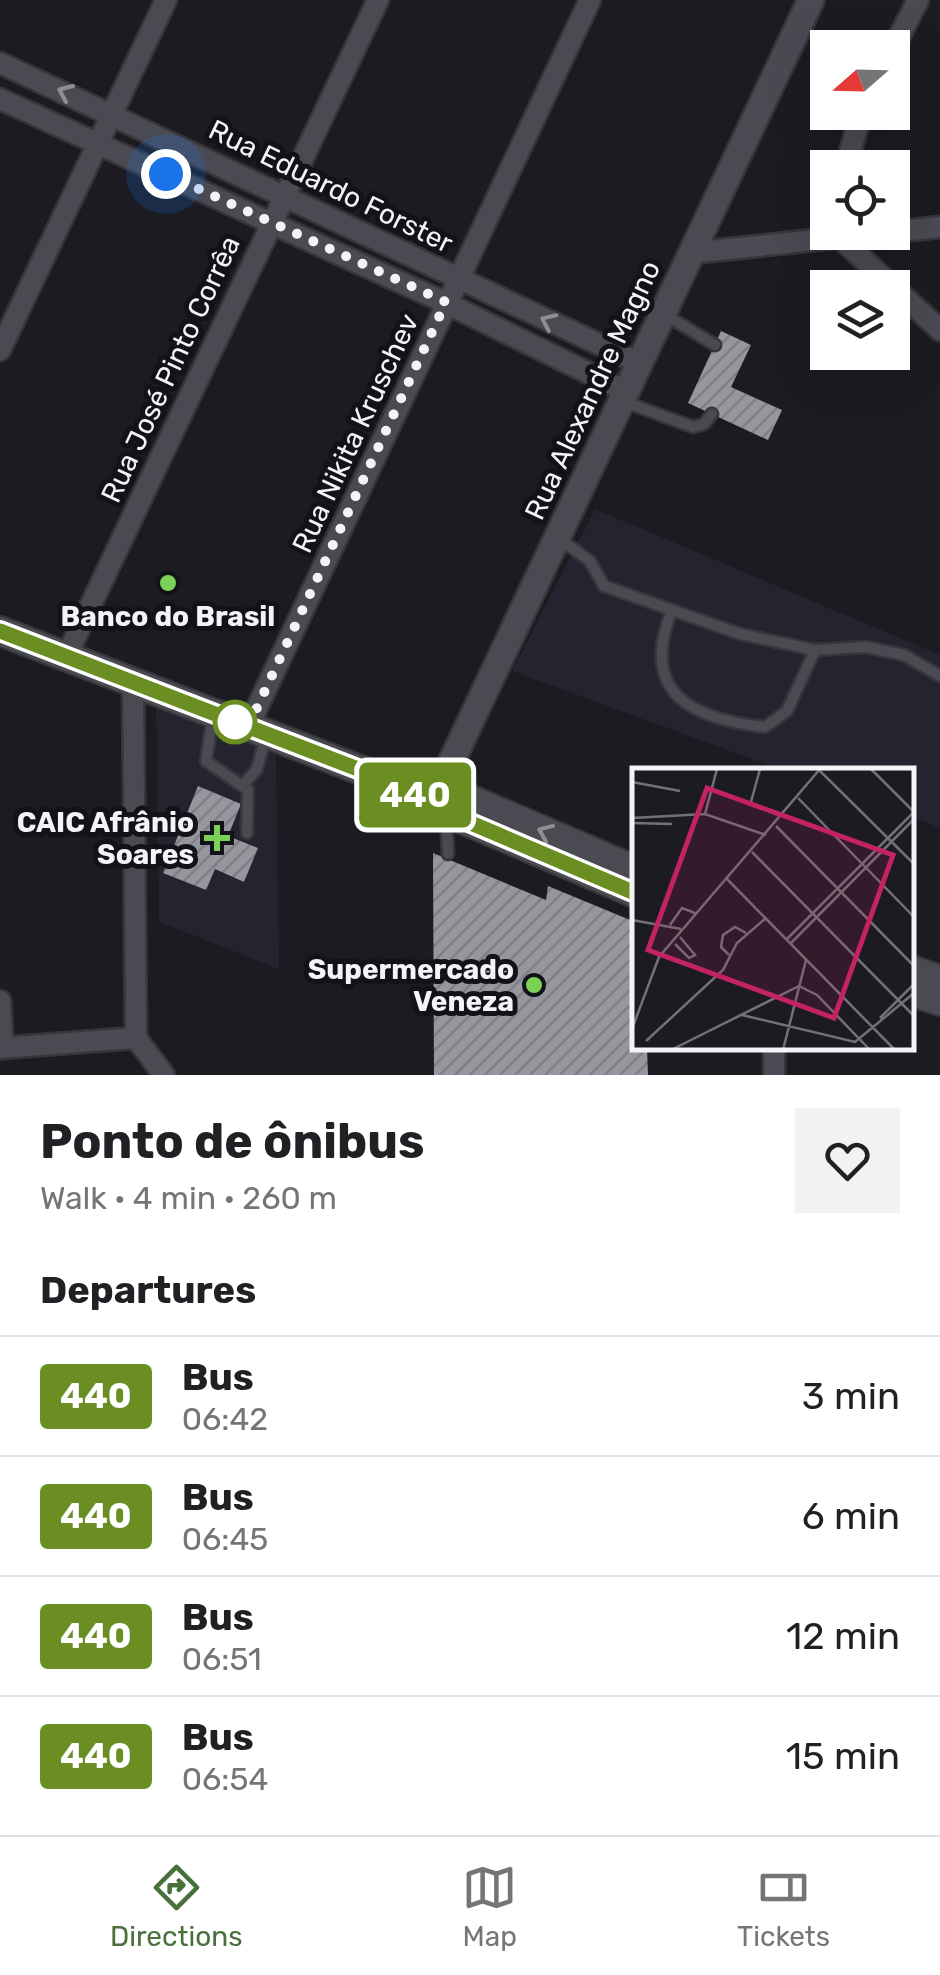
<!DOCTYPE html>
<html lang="en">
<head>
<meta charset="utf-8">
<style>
  :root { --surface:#fff; --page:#f2f2f2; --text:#202124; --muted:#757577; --line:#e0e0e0; --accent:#48703a }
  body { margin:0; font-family:Rubik,sans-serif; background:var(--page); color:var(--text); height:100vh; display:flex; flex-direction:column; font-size:38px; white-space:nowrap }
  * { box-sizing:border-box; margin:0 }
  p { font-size:32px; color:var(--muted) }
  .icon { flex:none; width:55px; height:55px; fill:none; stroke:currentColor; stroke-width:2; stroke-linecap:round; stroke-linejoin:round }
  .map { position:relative; height:1075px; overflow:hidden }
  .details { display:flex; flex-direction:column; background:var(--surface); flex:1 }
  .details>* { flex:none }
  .badge { padding:0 20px; border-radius:8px; font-size:35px; line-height:65px }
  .needle { width:65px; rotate:250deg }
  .tools { position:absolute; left:810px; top:30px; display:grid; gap:20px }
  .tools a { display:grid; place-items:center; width:100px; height:100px; border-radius:0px; background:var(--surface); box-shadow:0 10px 40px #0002; font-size:50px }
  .you { position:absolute; width:50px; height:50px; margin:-25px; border:8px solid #fff; border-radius:50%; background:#1a73e8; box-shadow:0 0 0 15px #1a73e833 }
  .map>.badge { position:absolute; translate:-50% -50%; box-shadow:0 0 0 5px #fff }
  h2 { padding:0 40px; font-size:38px; line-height:90px }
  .round { display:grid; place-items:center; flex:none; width:105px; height:105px; border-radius:0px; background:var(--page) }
  .overview { display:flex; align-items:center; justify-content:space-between; height:170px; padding:0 40px }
  h1 { font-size:48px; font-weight:700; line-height:75px }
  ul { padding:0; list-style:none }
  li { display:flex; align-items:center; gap:30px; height:120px; padding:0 40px; border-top:2px solid var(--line) }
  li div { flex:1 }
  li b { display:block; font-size:38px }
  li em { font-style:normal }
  li .badge { min-width:110px; font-weight:700; text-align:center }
  .dock { display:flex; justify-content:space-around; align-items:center; height:140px; border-top:2px solid var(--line); background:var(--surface); font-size:28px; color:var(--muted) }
  .dock a { display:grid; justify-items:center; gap:5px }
  .dock .current { color:var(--accent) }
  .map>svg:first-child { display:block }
  .built { fill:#24232f }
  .building { fill:url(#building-hatch) }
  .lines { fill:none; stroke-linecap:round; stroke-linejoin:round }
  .service-casing { stroke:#35353a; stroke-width:15 }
  .minor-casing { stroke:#35353a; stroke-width:25 }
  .tertiary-casing { stroke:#35353a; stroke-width:30 }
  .secondary-casing { stroke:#35353a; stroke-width:32 }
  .service { stroke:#4a4a52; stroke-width:10 }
  .minor { stroke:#4a4a52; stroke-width:20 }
  .tertiary { stroke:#4a4a52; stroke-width:25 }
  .secondary { stroke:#4a4a52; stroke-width:28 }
  .oneway { stroke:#8e8e94 }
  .line-casing { stroke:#fff; stroke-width:22 }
  .line { stroke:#6b8e23; stroke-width:15 }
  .walk { stroke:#f3f3f8; stroke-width:10; stroke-dasharray:0 18 }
  .poi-dot { fill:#7ad156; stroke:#131219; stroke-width:4 }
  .stop-dot { fill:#fff; stroke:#6b8e23; stroke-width:5 }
  .labels { text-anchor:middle; stroke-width:10; stroke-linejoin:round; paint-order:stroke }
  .street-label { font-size:28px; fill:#f3f3f8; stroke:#131219 }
  .poi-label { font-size:28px; font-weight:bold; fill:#f3f3f8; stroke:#131219; text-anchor:end }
  .inset-road { fill:none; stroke:#727178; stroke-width:2.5 }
  .view { fill:#c42363; fill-opacity:0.15; stroke:#c42363; stroke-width:5 }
  .inset-edge { fill:none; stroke:#f3f3f8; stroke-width:5 }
</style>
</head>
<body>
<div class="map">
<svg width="940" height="1075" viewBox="0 0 940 1075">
  <defs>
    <pattern id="building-hatch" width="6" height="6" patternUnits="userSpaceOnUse" patternTransform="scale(2.5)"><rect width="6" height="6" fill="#96969f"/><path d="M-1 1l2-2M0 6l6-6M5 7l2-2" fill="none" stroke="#7f7f86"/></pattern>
  </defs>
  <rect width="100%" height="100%" fill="#1c1b22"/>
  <g class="built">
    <polygon points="595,509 940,655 940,828 913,817 912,770 782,770 512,671"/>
    <polygon points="156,702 276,754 279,969 159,922"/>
  </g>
  <g class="building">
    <polygon points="721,331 751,345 731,387 782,410 768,440 688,403"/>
    <polygon points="198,786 241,804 228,836 258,848 244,882 215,869 206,890 163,873"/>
    <polygon points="433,853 546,900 548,886 635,922 635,1048 647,1048 648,1075 434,1075"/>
  </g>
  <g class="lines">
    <g class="service-casing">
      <g id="service">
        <polyline points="664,314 715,345"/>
        <polyline points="625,402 693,427 704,424 712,414"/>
        <polyline points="560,539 590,561 604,586 740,634 815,650 866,647 904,655 940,676"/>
        <path d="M672 610C639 692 690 719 765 727L787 711 815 650"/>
        <polyline points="213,714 206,761 248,790 247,833"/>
        <polyline points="244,784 257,769 266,736"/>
        <polyline points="446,815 448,854"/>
      </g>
    </g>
    <g class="minor-casing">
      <g id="minor">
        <polyline points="892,51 918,0"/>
        <polyline points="0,63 637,362"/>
        <polyline points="0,99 446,303 623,390"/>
        <polyline points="845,168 862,112"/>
        <polyline points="892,232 940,227"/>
        <polyline points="840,238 940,330"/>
        <polyline points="691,253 891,232"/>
        <polyline points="0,350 166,0"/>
        <polyline points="67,655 378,0"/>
        <polyline points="133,680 136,1038 164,1075"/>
        <polyline points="248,727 590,0"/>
        <polyline points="0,1001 3,1048"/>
        <polyline points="0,1048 136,1038"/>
        <polyline points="774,1048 774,1075"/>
      </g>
    </g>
    <g class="tertiary-casing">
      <polyline id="tertiary" points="431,805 811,0"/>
    </g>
    <g class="secondary-casing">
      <g id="secondary">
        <polyline points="0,631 402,786 431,806 635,893"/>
        <polyline points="402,786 439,786 635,870"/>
        <polyline points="912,970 940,980"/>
        <polyline points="912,992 940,1001"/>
      </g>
    </g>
    <use href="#service" class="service"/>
    <use href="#minor" class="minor"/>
    <use href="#tertiary" class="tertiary"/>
    <use href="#secondary" class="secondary"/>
  </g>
  <defs><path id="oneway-chevron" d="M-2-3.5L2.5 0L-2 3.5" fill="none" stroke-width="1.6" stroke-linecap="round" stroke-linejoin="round" transform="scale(2.5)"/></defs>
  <g class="oneway">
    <use href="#oneway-chevron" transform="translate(65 92) rotate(-156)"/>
    <use href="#oneway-chevron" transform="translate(548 321) rotate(-155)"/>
    <use href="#oneway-chevron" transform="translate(545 832) rotate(-157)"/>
  </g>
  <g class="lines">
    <g class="line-casing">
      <polyline id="line" points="0,631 402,786 431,806 635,893"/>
    </g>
    <use href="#line" class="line"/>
    <polyline class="walk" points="166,174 446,302 248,727 235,722"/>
  </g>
  <g class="poi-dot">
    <circle cx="168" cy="583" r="10"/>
    <path d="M212 823h10v10h10v10h-10v10h-10v-10h-10v-10h10z"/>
    <circle cx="534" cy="985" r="10"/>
  </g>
  <circle class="stop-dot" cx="235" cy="722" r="20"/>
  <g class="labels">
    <g class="street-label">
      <text transform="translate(331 186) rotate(26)" y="10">Rua Eduardo Forster</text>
      <text transform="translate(170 369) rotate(-65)" y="10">Rua José Pinto Corrêa</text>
      <text transform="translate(592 390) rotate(-65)" y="10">Rua Alexandre Magno</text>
      <text transform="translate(355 433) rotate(-65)" y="10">Rua Nikita Kruschev</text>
    </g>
    <g class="poi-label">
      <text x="168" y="626" text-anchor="middle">Banco do Brasil</text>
      <text x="194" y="832">CAIC Afrânio<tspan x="194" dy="32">Soares</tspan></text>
      <text x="514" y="979">Supermercado<tspan x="514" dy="32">Veneza</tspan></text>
    </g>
  </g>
  <g transform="translate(632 768)">
    <rect width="282" height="282" fill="#1c1b22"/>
    <path class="inset-road" d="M239 1 282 44M187 2 282 96M0 14 48 23M80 22 149 46M166 30 282 149M119 34 128 1M73 46 85 1M0 50 73 46 134 67M0 55 40 56M144 58 282 198M120 84 282 248M95 111 263 282M0 152 49 161M38 157 50 140 63 145M155 171 282 44M159 175 282 51M43 176 57 190 63 187 48 169M97 187 89 179 91 167 103 159 114 165M167 218 185 227 238 282M110 247 223 274 282 225M248 250 282 216M0 261 27 189 188 1M14 273 91 202 105 175 134 150M39 282 167 218M151 282 174 192"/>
    <path class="view" d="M75 20 261 87 202 250 16 182Z"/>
    <rect width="282" height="282" class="inset-edge"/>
  </g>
</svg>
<div class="tools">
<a><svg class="needle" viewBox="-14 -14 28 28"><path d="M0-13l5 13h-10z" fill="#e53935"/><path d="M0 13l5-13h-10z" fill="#757577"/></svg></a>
<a><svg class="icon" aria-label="locate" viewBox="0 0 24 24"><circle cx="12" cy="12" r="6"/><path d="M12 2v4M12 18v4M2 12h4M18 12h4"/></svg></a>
<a><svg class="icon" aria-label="layers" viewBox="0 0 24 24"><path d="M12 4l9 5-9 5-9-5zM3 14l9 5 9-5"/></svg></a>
</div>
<div class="you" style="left:166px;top:174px"></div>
<b class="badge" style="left:415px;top:795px;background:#6b8e23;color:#fff">440</b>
</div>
<section class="details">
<div class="overview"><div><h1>Ponto de ônibus</h1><p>Walk · 4 min · 260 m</p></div><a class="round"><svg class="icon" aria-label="heart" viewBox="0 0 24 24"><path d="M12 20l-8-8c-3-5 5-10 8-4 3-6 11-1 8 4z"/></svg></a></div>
<h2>Departures</h2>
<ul>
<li><span class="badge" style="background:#6b8e23;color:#fff">440</span><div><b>Bus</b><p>06:42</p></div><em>3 min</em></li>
<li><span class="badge" style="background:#6b8e23;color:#fff">440</span><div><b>Bus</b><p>06:45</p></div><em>6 min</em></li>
<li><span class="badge" style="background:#6b8e23;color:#fff">440</span><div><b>Bus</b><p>06:51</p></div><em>12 min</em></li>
<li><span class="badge" style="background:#6b8e23;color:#fff">440</span><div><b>Bus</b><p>06:54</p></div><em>15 min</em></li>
</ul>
</section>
<nav class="dock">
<a class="current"><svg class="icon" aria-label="directions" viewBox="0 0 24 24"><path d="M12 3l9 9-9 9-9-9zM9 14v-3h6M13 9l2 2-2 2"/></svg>Directions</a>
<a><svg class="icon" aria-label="map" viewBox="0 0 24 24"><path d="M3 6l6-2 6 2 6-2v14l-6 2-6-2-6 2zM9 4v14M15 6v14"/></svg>Map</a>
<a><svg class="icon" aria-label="tickets" viewBox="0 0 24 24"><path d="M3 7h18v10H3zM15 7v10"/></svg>Tickets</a>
</nav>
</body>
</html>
